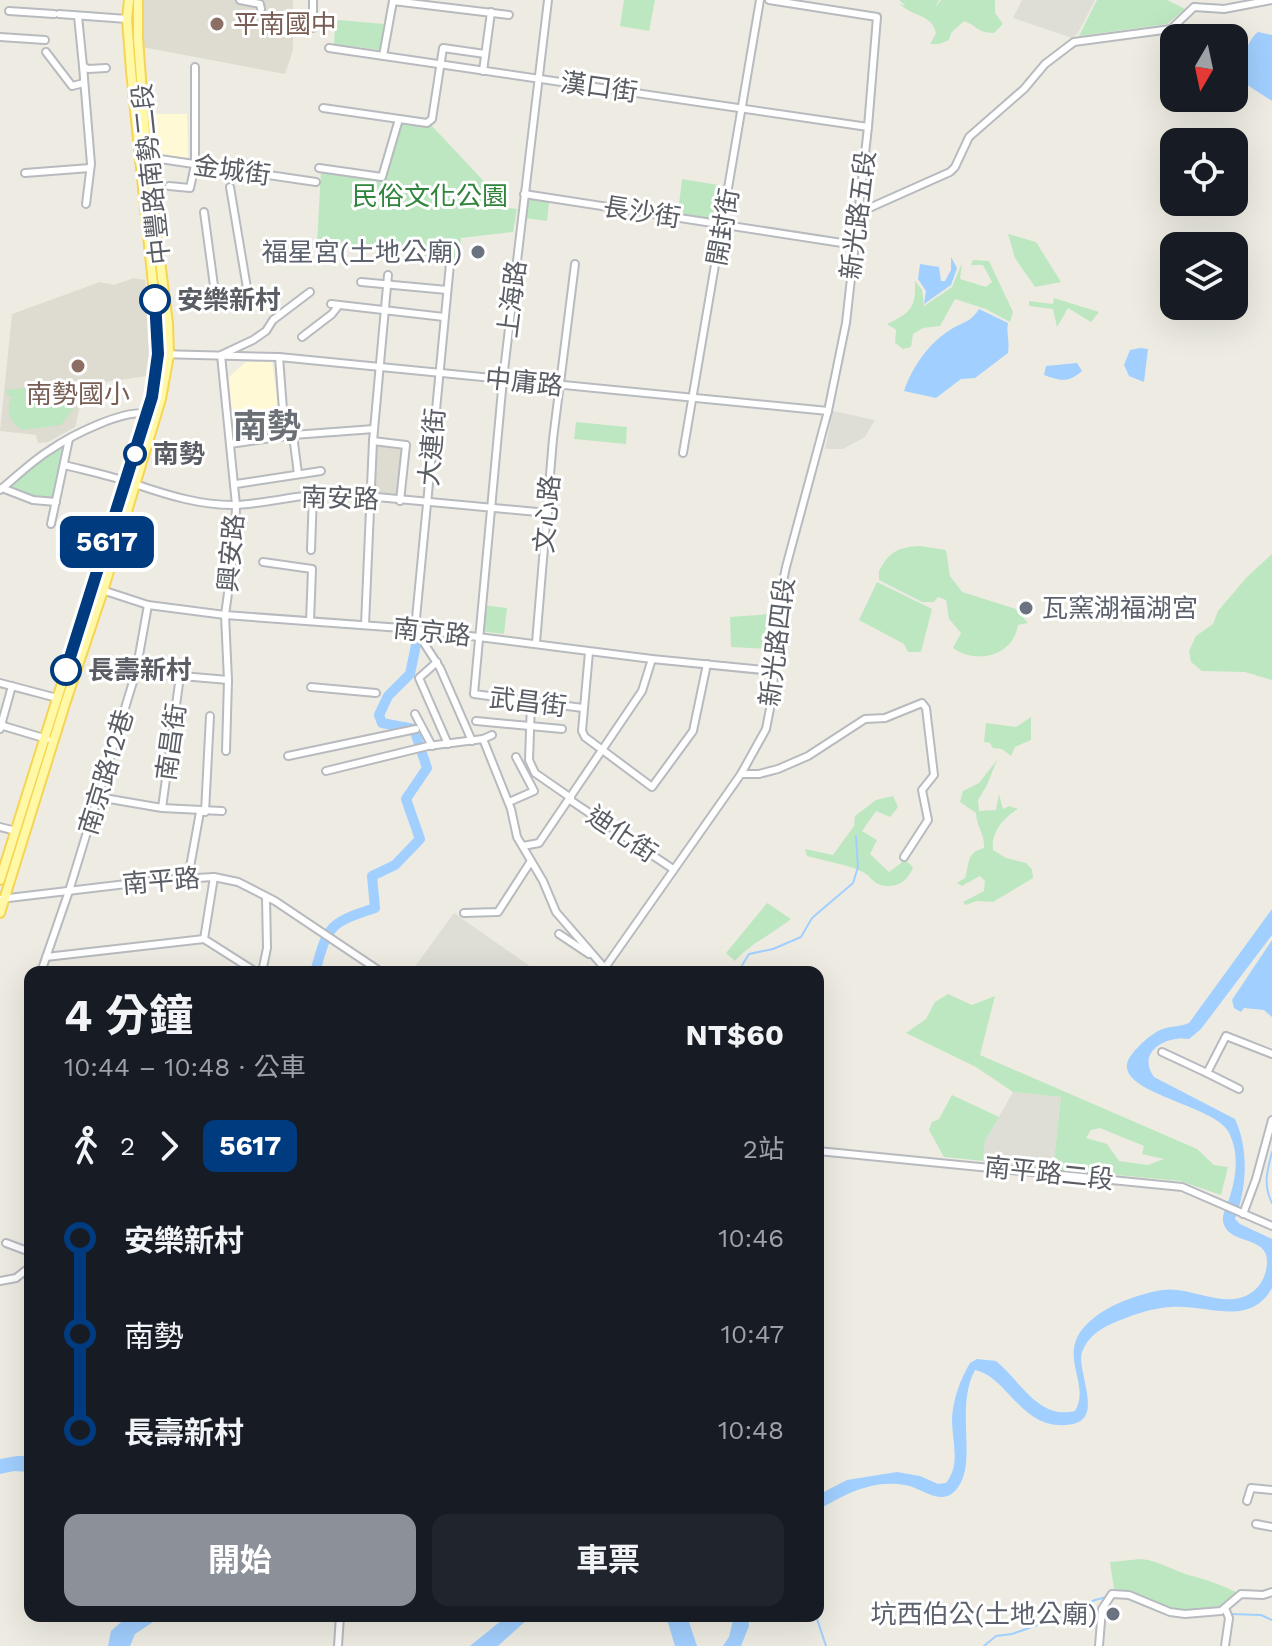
<!DOCTYPE html>
<html lang="zh-TW">
<head>
<meta charset="utf-8">
<style>
  :root { --surface:#171b24; --page:#20242c; --text:#f1f3f6; --muted:#9ea1a6; --accent:#8c9099 }
  body { margin:0; font-family:"Work Sans","Noto Sans TC",sans-serif; background:var(--page); color:var(--text); height:100vh; display:flex; flex-direction:column; font-size:30px; white-space:nowrap }
  * { box-sizing:border-box; margin:0 }
  p { font-size:26px; color:var(--muted) }
  .icon { flex:none; width:44px; height:44px; fill:none; stroke:currentColor; stroke-width:2; stroke-linecap:round; stroke-linejoin:round }
  .map { position:relative; flex:1; overflow:hidden }
  .drawer { position:absolute; left:24px; top:966px; width:800px; height:656px; display:flex; flex-direction:column; background:var(--surface); border-radius:16px; box-shadow:0 8px 32px #0002 }
  .drawer>* { flex:none }
  .badge { padding:0 16px; border-radius:12px; font-size:28px; line-height:52px }
  .needle { width:52px; rotate:189deg }
  .buttons { position:absolute; left:1160px; top:24px; display:grid; gap:16px }
  .buttons a { display:grid; place-items:center; width:88px; height:88px; border-radius:16px; background:var(--surface); box-shadow:0 8px 32px #0002; font-size:40px }
  .map>.badge { position:absolute; translate:-50% -50%; box-shadow:0 0 0 4px #fff }
  .legs { display:flex; align-items:center; gap:12px; height:88px; padding:0 40px; font-size:26px }
  .legs p { margin-inline-start:auto }
  .headline { display:flex; align-items:center; justify-content:space-between; height:136px; padding:0 40px }
  h1 { font-size:44px; font-weight:700; line-height:60px }
  .button { display:flex; gap:16px; margin-top:auto; padding:16px 40px }
  .button a { flex:1; height:92px; border-radius:16px; background:var(--accent); color:#fff; font-size:32px; font-weight:700; line-height:92px; text-align:center }
  .button a+a { background:var(--page); color:var(--text) }
  ul { padding:0 40px; list-style:none }
  li { display:flex; align-items:center; gap:28px; height:96px; font-size:30px }
  li i { display:grid; place-items:center; width:12px; height:100%; margin:0 10px; background:currentColor }
  li i::after { content:''; width:20px; height:20px; margin:-10px; border:6px solid; border-radius:50%; background:var(--surface) }
  li p { margin-inline-start:auto }
  li:first-child i { background:linear-gradient(#0000 50%,currentColor 0) }
  li:last-child i { background:linear-gradient(currentColor 50%,#0000 0) }
  .map>svg:first-child { display:block }
  .commercial { fill:#fff9d6 }
  .industrial { fill:#deded7 }
  .education { fill:#dedbd1 }
  .green { fill:#bde7c0; fill-rule:evenodd }
  .water { fill:#a1cfff }
  .lines { fill:none; stroke-linecap:round; stroke-linejoin:round }
  .stream { stroke:#a1cfff; stroke-width:2 }
  .river { stroke:#a1cfff; stroke-width:10 }
  .minor-casing { stroke:#b7babf; stroke-width:10 }
  .major-casing { stroke:#f6d553; stroke-width:12 }
  .minor { stroke:#fff; stroke-width:6 }
  .major { stroke:#fff8a6; stroke-width:8 }
  .line-1-casing { stroke:#fff; stroke-width:18 }
  .line-1 { stroke:#003b80; stroke-width:12 }
  .education-dot { fill:#8d6e63; stroke:#fff; stroke-width:3 }
  .worship-dot { fill:#6b7280; stroke:#fff; stroke-width:3 }
  .stop-1-dot { fill:#fff; stroke:#003b80; stroke-width:4 }
  .labels { text-anchor:middle; stroke-width:6; stroke-linejoin:round; paint-order:stroke }
  .education-label { font-size:26px; fill:#785e54; stroke:#fff; text-anchor:start }
  .street-label { font-size:26px; fill:#5a5e64; stroke:#fff }
  .park-label { font-size:26px; fill:#31843c; stroke:#fff }
  .worship-label { font-size:26px; fill:#5b616d; stroke:#fff; text-anchor:end }
  .stop-label { font-size:26px; font-weight:bold; fill:#5a5e64; stroke:#fff; text-anchor:start }
  .district-label { font-size:34px; font-weight:bold; fill:#6b7076; stroke:#fff }
</style>
</head>
<body>
<div class="map">
<svg width="1272" height="1646" viewBox="0 0 1272 1646">
  <rect width="100%" height="100%" fill="#eeece2"/>
  <g class="commercial">
    <polygon points="146,114 187,114 188,160 150,157"/>
    <polygon points="246,362 272,362 279,411 232,421 229,377"/>
  </g>
  <g class="industrial">
    <polygon points="1022,0 1095,0 1078,33 1072,38 1013,18"/>
    <polygon points="833,411 875,420 865,437 843,449 825,449"/>
    <polygon points="454,913 537,971 537,972 411,972"/>
    <polygon points="1013,1092 1061,1097 1053,1169 983,1161 985,1141"/>
  </g>
  <g class="education">
    <polygon points="141,0 293,0 293,50 285,74 142,47"/>
    <polygon points="134,278 145,280 153,355 147,376 85,385 75,427 48,442 38,443 36,435 0,431 12,314 100,282 114,285"/>
    <polygon points="376,444 403,445 398,497 376,496 374,491"/>
  </g>
  <g class="green">
    <polygon points="624,0 655,0 649,31 620,26"/>
    <path d="M899 0H939L935 8 941 0H995V13L1003 24 994 33C975 32 978 26 964 21L951 33 949 40 939 44H930L936 33C931 13 912 17 900 4L906 6Z"/>
    <polygon points="1097,0 1167,0 1185,9 1167,24 1079,36"/>
    <polygon points="339,20 384,24 380,50 334,44 335,23"/>
    <polygon points="401,122 432,126 509,208 517,209 513,232 461,238 460,260 317,244 321,171 383,179"/>
    <polygon points="682,179 724,186 718,220 678,213"/>
    <polygon points="528,198 549,202 547,221 525,218"/>
    <polygon points="1008,234 1036,242 1061,282 1035,287 1015,258"/>
    <path d="M973 260 989 261 1013 312 1010 322 986 309 955 299 940 326 923 328 913 334 911 347 903 349 895 343 896 330 887 324C910 313 916 309 915 281L922 290 924 306 952 287 962 263 960 279 986 287 992 282 983 265H971Z"/>
    <polygon points="1054,298 1099,312 1091,322 1068,308 1057,327 1053,309 1029,306 1029,301 1053,304"/>
    <path d="M72 383V390L66 391 71 397 73 409 61 425 23 430C9 422 5 410 12 396H7L6 390Z"/>
    <polygon points="576,422 627,427 626,444 574,439"/>
    <polygon points="69,439 56,502 2,488"/>
    <path d="M920 546 946 550 950 576 962 592 1016 609 1028 623 1018 625C1013 656 977 665 953 648L961 633 949 619 946 600 938 597 934 602H922L879 580V571C889 552 898 547 920 546Z"/>
    <polygon points="1272,554 1272,680 1245,672 1202,671 1191,662 1189,651 1196,636 1213,624 1218,611 1247,577"/>
    <polygon points="877,582 932,609 921,652 908,652 904,644 859,620"/>
    <polygon points="482,605 507,608 504,634 479,631"/>
    <polygon points="770,614 769,649 731,647 730,617"/>
    <polygon points="1031,717 1031,740 1015,747 1011,756 1002,749 993,748 990,743 984,742 986,723 1016,727"/>
    <path d="M997 760 987 785 978 800 979 811 996 810 999 794 1003 809 1009 806 1018 809C1004 817 991 832 993 850L1006 858 1026 863 1032 869 1033 878 993 902 976 901 966 905 963 902 984 891 985 881 980 876 962 886 957 883 965 878C970 862 966 853 984 848 985 834 976 826 976 813L960 802 963 791 979 783Z"/>
    <path d="M893 796 898 807 890 817 876 811 862 831 877 840 870 854 889 872 905 860 913 867C908 882 895 890 878 884 872 881 869 875 863 872 846 864 825 861 807 856L805 849 833 855 854 826 855 816 876 800Z"/>
    <path d="M767 903 791 919C772 934 750 944 735 961L726 953Z"/>
    <path d="M948 994 972 1005 995 996 980 1055 1197 1149 1214 1165 1228 1167 1221 1195 1180 1181 1053 1169 1061 1097 1013 1092 976 1067 906 1033 926 1019 935 1002ZM1100 1128 1144 1146 1142 1154 1164 1159 1148 1165 1119 1161 1107 1144 1086 1138 1091 1130Z"/>
    <polygon points="952,1095 999,1117 985,1141 983,1161 944,1157 929,1130 932,1122 939,1119"/>
    <path d="M1141 1559C1160 1561 1174 1571 1192 1576 1208 1580 1221 1585 1236 1592L1220 1606 1189 1610 1169 1607 1127 1591 1114 1589 1110 1562Z"/>
  </g>
  <g class="water">
    <path d="M1258 32 1272 35V101L1241 81C1242 63 1244 44 1258 32Z"/>
    <polygon points="951,257 957,268 951,285 924,304 926,291 918,279 920,264 939,267 941,281 945,281 951,270"/>
    <path d="M979 309 1008 323C1006 334 1010 340 1008 353L975 378 961 379 936 398 904 391C913 365 931 340 955 327 967 321 972 320 979 309Z"/>
    <polygon points="1140,348 1148,349 1144,382 1129,376 1124,365 1130,350"/>
    <path d="M1077 363 1082 371C1068 383 1061 381 1044 375L1046 366Z"/>
    <path d="M1272 909V935L1201 1029 1189 1039C1166 1035 1136 1052 1154 1077L1235 1119C1249 1149 1247 1188 1235 1219L1240 1224 1272 1239V1288C1250 1328 1207 1304 1171 1307 1153 1308 1135 1314 1118 1321 1102 1327 1088 1336 1082 1352 1076 1370 1104 1418 1073 1424 1022 1434 1009 1377 975 1370 954 1409 979 1463 956 1490 940 1507 923 1488 905 1485 873 1479 845 1494 818 1510V1495L847 1480 897 1472 920 1476 938 1484 946 1483C961 1464 952 1442 952 1419 953 1399 960 1380 970 1363L977 1359 996 1361C1020 1380 1038 1420 1075 1411 1093 1381 1050 1351 1095 1317 1111 1304 1142 1293 1162 1290 1193 1285 1229 1314 1256 1289 1263 1282 1267 1272 1267 1262 1268 1236 1232 1245 1224 1225 1220 1215 1228 1205 1230 1196 1237 1174 1239 1151 1228 1131 1212 1103 1102 1091 1132 1054 1140 1044 1149 1036 1160 1030 1169 1026 1180 1027 1189 1023Z"/>
    <polygon points="1272,940 1272,1017 1264,1010 1244,1008 1241,1012 1234,1008 1232,1000"/>
    <polygon points="17,1456 30,1456 30,1472 14,1471 0,1474 0,1459"/>
    <polygon points="128,1616 162,1616 135,1634 130,1646 108,1646 111,1631"/>
    <polygon points="507,1616 531,1616 498,1646 470,1646"/>
    <polygon points="666,1616 687,1616 697,1646 675,1646"/>
    <polygon points="734,1616 748,1616 749,1626 741,1646 723,1646 729,1637"/>
  </g>
  <g class="lines">
    <g class="stream">
      <polyline points="738,972 749,954 773,949 801,937 812,918 853,883 858,867 856,836"/>
      <path d="M1272 1152C1267 1171 1263 1185 1272 1203"/>
      <polyline points="1126,1598 1163,1613 1180,1616"/>
      <polyline points="1230,1614 1261,1615 1272,1620"/>
      <polyline points="816,1616 826,1646"/>
      <polyline points="984,1646 996,1636 1012,1634 1057,1618 1095,1600 1107,1597"/>
    </g>
    <path class="river" d="M315 972C328 925 329 923 375 908L372 876 395 865 420 839 406 799 427 768 414 729 382 723 379 715 388 696 410 674 416 645"/>
    <g class="minor-casing">
      <g id="minor">
        <polyline points="240,0 260,4 261,9"/>
        <polyline points="313,0 313,28"/>
        <polyline points="548,0 503,379 474,694 583,708"/>
        <polyline points="9,11 54,14"/>
        <polyline points="59,14 127,19"/>
        <polyline points="78,16 83,66 88,69 106,68"/>
        <polyline points="0,37 45,40"/>
        <polyline points="329,48 868,127"/>
        <polyline points="46,52 72,86 84,83"/>
        <polyline points="383,56 393,1 509,15"/>
        <polyline points="83,66 91,164 86,204"/>
        <polyline points="483,71 491,12"/>
        <polyline points="323,108 427,123 432,119 443,48 485,54"/>
        <polyline points="147,160 160,159 316,182"/>
        <polyline points="319,168 382,177 399,119"/>
        <polyline points="25,173 90,168"/>
        <polyline points="169,186 190,188 195,165 195,67"/>
        <polyline points="230,187 248,294"/>
        <polyline points="524,194 855,245"/>
        <polyline points="204,212 217,308"/>
        <polyline points="858,213 950,172 955,167 969,137 1024,89 1045,64 1074,42 1171,29 1194,7 1224,9 1272,0"/>
        <polyline points="450,264 415,629 440,668 472,741"/>
        <polyline points="361,282 447,290"/>
        <polyline points="331,304 444,317"/>
        <polyline points="302,337 332,314 339,305"/>
        <polyline points="158,354 279,357 828,411"/>
        <polyline points="279,357 285,436"/>
        <polyline points="293,435 298,474"/>
        <polyline points="373,441 406,445 400,501"/>
        <polyline points="230,444 293,435 374,429"/>
        <polyline points="683,453 760,0"/>
        <path d="M64 465C88 471 112 476 135 484 167 495 202 506 237 505 270 503 301 494 334 493L548 513"/>
        <polyline points="236,484 321,471"/>
        <polyline points="2,488 33,500 56,502"/>
        <path d="M0 490C16 477 32 461 50 450 72 435 125 408 150 414"/>
        <polyline points="51,524 69,439"/>
        <polyline points="311,550 313,494"/>
        <polyline points="263,562 312,569 310,621"/>
        <polyline points="99,589 148,605 225,615 415,629 652,659 773,671"/>
        <polyline points="365,625 373,441 388,275"/>
        <polyline points="536,643 553,439 575,264"/>
        <polyline points="589,652 582,731 585,737 652,787 693,731 707,664"/>
        <polyline points="437,662 419,678 448,744"/>
        <polyline points="136,672 228,680"/>
        <polyline points="0,683 57,698"/>
        <polyline points="311,687 376,693"/>
        <polyline points="531,703 529,760 535,773 571,798"/>
        <polyline points="415,714 432,746"/>
        <polyline points="476,721 562,729"/>
        <polyline points="0,725 47,739"/>
        <polyline points="0,729 12,686"/>
        <polyline points="483,739 511,809 517,837 543,881 556,912 608,972"/>
        <polyline points="226,751 228,680 225,615 235,542 236,505 221,355 253,340 266,331 273,320 310,292"/>
        <polyline points="288,756 416,729"/>
        <polyline points="326,771 428,746 483,739 492,735"/>
        <polyline points="741,774 759,774 778,769 808,756 865,719 885,718 922,703 926,708 934,775 922,790 928,820 904,857"/>
        <polyline points="98,797 162,808 222,811"/>
        <polyline points="570,800 673,869"/>
        <polyline points="509,802 534,791 516,757"/>
        <polyline points="162,808 180,676"/>
        <polyline points="205,812 210,716"/>
        <polyline points="0,827 16,831"/>
        <polyline points="523,846 539,843 642,691 652,659"/>
        <polyline points="214,877 204,939 256,972"/>
        <polyline points="188,878 200,812"/>
        <polyline points="0,899 160,880 214,877 238,882 275,901 381,972"/>
        <polyline points="464,913 498,912 531,861"/>
        <polyline points="559,934 589,954"/>
        <polyline points="46,957 204,939"/>
        <polyline points="41,972 69,891 136,672 148,605"/>
        <polyline points="262,972 267,948 266,897"/>
        <polyline points="602,972 741,774 766,729 773,693 777,610 786,567 828,411 846,323 868,127 877,17 769,0"/>
        <polyline points="1162,1052 1207,1073"/>
        <polyline points="1239,1089 1207,1073 1226,1036 1272,1054"/>
        <polyline points="818,1151 1182,1187 1272,1226"/>
        <polyline points="1243,1214 1256,1179 1272,1120"/>
        <polyline points="6,1243 30,1252"/>
        <polyline points="0,1281 16,1278 30,1267"/>
        <polyline points="1247,1501 1251,1488 1272,1490"/>
        <polyline points="1256,1524 1272,1527"/>
        <polyline points="1225,1608 1229,1618 1225,1646"/>
        <polyline points="338,1646 340,1616"/>
        <polyline points="1099,1646 1102,1609 1112,1594 1129,1595 1170,1612 1185,1614 1221,1611 1241,1594 1263,1595 1272,1592"/>
      </g>
    </g>
    <g class="major-casing">
      <g id="major">
        <polyline points="0,880 152,397 158,354 157,323 131,71 127,19 129,0"/>
        <polyline points="0,913 66,701 103,591 161,399 169,355 168,323 147,160 138,38 138,0"/>
      </g>
    </g>
    <use href="#minor" class="minor"/>
    <use href="#major" class="major"/>
  </g>
  <g class="lines">
    <g class="line-1-casing">
      <polyline id="line-1" points="66,670 152,397 158,354 155,300"/>
    </g>
    <use href="#line-1" class="line-1"/>
  </g>
  <g class="education-dot">
    <circle cx="217" cy="24" r="8"/>
    <circle cx="78" cy="366" r="8"/>
  </g>
  <g class="worship-dot">
    <circle cx="478" cy="252" r="8"/>
    <circle cx="1026" cy="608" r="8"/>
    <circle cx="1113" cy="1614" r="8"/>
  </g>
  <g class="stop-1-dot">
    <circle cx="155" cy="300" r="14"/>
    <circle cx="135" cy="454" r="10"/>
    <circle cx="66" cy="670" r="14"/>
  </g>
  <g class="labels">
    <g class="education-label">
      <text x="233" y="33">平南國中</text>
      <text x="78" y="403" text-anchor="middle">南勢國小</text>
    </g>
    <g class="street-label">
      <text transform="translate(599 87) rotate(8)" y="9">漢口街</text>
      <text transform="translate(232 170) rotate(8)" y="9">金城街</text>
      <text transform="translate(151 174) rotate(-96)" y="9">中豐路南勢二段</text>
      <text transform="translate(642 212) rotate(9)" y="9">長沙街</text>
      <text transform="translate(858 215) rotate(-83)" y="9">新光路五段</text>
      <text transform="translate(723 227) rotate(-80)" y="9">開封街</text>
      <text transform="translate(512 299) rotate(-83)" y="9">上海路</text>
      <text transform="translate(524 382) rotate(6)" y="9">中庸路</text>
      <text transform="translate(432 447) rotate(-85)" y="9">大連街</text>
      <text transform="translate(340 498) rotate(2)" y="9">南安路</text>
      <text transform="translate(547 514) rotate(-85)" y="9">文心路</text>
      <text transform="translate(231 553) rotate(-85)" y="9">興安路</text>
      <text transform="translate(432 632) rotate(6)" y="9">南京路</text>
      <text transform="translate(777 642) rotate(-83)" y="9">新光路四段</text>
      <text transform="translate(528 702) rotate(7)" y="9">武昌街</text>
      <text transform="translate(171 742) rotate(-82)" y="9">南昌街</text>
      <text transform="translate(106 772) rotate(-73)" y="9">南京路12巷</text>
      <text transform="translate(622 834) rotate(34)" y="9">迪化街</text>
      <text transform="translate(161 881) rotate(-5)" y="9">南平路</text>
      <text transform="translate(1049 1173) rotate(6)" y="9">南平路二段</text>
    </g>
    <g class="park-label">
      <text x="430" y="205">民俗文化公園</text>
    </g>
    <g class="worship-label">
      <text x="462" y="261">福星宮(土地公廟)</text>
      <text x="1042" y="617" text-anchor="start">瓦窯湖福湖宮</text>
      <text x="1097" y="1623">坑西伯公(土地公廟)</text>
    </g>
    <g class="stop-label">
      <text x="177" y="309">安樂新村</text>
      <text x="153" y="463">南勢</text>
      <text x="88" y="679">長壽新村</text>
    </g>
    <g class="district-label">
      <text x="267" y="438">南勢</text>
    </g>
  </g>
</svg>
<div class="buttons">
<a><svg class="needle" viewBox="-14 -14 28 28"><path d="M0-13l5 13h-10z" fill="#e53935"/><path d="M0 13l5-13h-10z" fill="#9ea1a6"/></svg></a>
<a><svg class="icon" aria-label="locate" viewBox="0 0 24 24"><circle cx="12" cy="12" r="6"/><path d="M12 2v4M12 18v4M2 12h4M18 12h4"/></svg></a>
<a><svg class="icon" aria-label="layers" viewBox="0 0 24 24"><path d="M12 4l9 5-9 5-9-5zM3 14l9 5 9-5"/></svg></a>
</div>
<b class="badge" style="left:107px;top:542px;background:#003b80;color:#fff">5617</b>
<section class="drawer">
<div class="headline"><div><h1>4 分鐘</h1><p>10:44 – 10:48 · 公車</p></div><b>NT$60</b></div>
<div class="legs"><svg class="icon" aria-label="walk" viewBox="0 0 24 24"><circle cx="13" cy="4" r="2"/><path d="M13 8l-2 6 4 7M11 14l-3 7M7 12l3-4h3l4 4"/></svg>2<svg class="icon" aria-label="forward" viewBox="0 0 24 24"><path d="M9 5l7 7-7 7"/></svg><b class="badge" style="background:#003b80;color:#fff">5617</b><p>2站</p></div>
<ul>
<li><i style="color:#003b80"></i><b>安樂新村</b><p>10:46</p></li>
<li><i style="color:#003b80"></i><span>南勢</span><p>10:47</p></li>
<li><i style="color:#003b80"></i><b>長壽新村</b><p>10:48</p></li>
</ul>
<div class="button"><a>開始</a><a>車票</a></div>
</section>
</div>
</body>
</html>
